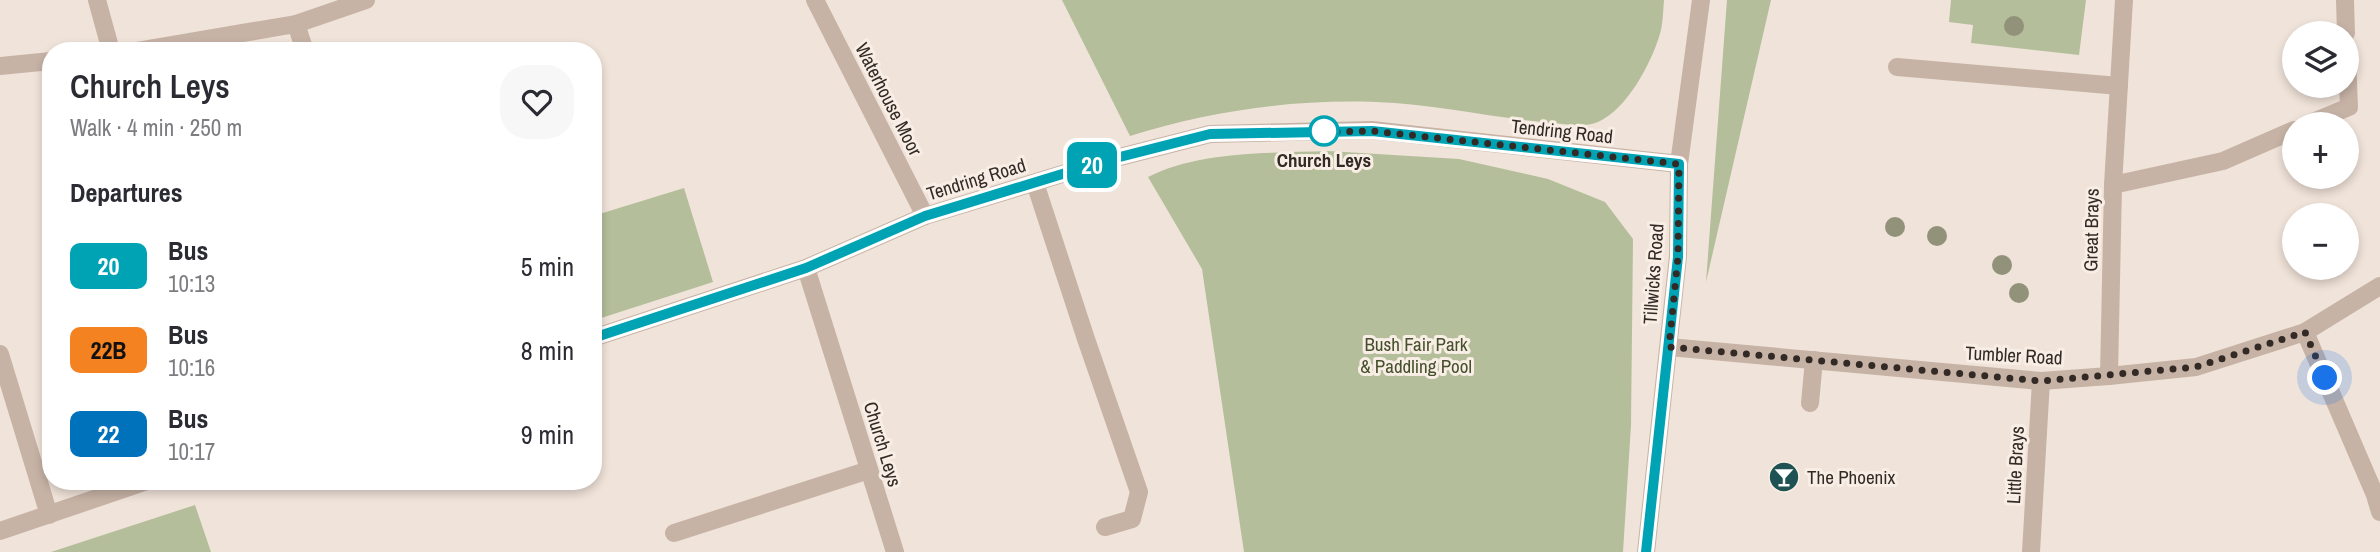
<!DOCTYPE html>
<html lang="en">
<head>
<meta charset="utf-8">
<style>
  :root { --surface:#fff; --page:#f7f7f7; --text:#2b2b33; --muted:#7c7c81 }
  body { margin:0; font-family:"Archivo Narrow",sans-serif; background:var(--page); color:var(--text); height:100vh; display:flex; flex-direction:column; font-size:26px; white-space:nowrap }
  * { box-sizing:border-box; margin:0 }
  p { font-size:23px; color:var(--muted) }
  .icon { flex:none; width:38px; height:38px; fill:none; stroke:currentColor; stroke-width:2; stroke-linecap:round; stroke-linejoin:round }
  .map { position:relative; flex:1; overflow:hidden }
  .sheet { position:absolute; left:42px; top:42px; width:560px; height:448px; display:flex; flex-direction:column; background:var(--surface); border-radius:28px; box-shadow:0 4px 10px #0003 }
  .sheet>* { flex:none }
  .badge { padding:0 14px; border-radius:10px; font-size:24px; line-height:46px }
  .controls { position:absolute; left:2282px; top:21px; display:grid; gap:14px }
  .controls a { display:grid; place-items:center; width:77px; height:77px; border-radius:50%; background:var(--surface); box-shadow:0 4px 10px #0003; font-size:35px }
  .you { position:absolute; width:35px; height:35px; margin:-18px; border:5px solid #fff; border-radius:50%; background:#1a73e8; box-shadow:0 0 0 10px #1a73e833 }
  .map>.badge { position:absolute; translate:-50% -50%; box-shadow:0 0 0 4px #fff }
  h2 { padding:0 28px; font-size:26px; line-height:63px }
  .round { display:grid; place-items:center; flex:none; width:74px; height:74px; border-radius:28px; background:var(--page) }
  .head { display:flex; align-items:center; justify-content:space-between; height:119px; padding:0 28px }
  h1 { font-size:33px; font-weight:600; line-height:52px }
  ul { padding:0; list-style:none }
  li { display:flex; align-items:center; gap:21px; height:84px; padding:0 28px }
  li div { flex:1 }
  li b { display:block; font-size:26px }
  li em { font-style:normal }
  li .badge { min-width:77px; font-weight:700; text-align:center }
  .map>svg:first-child { display:block }
  .green { fill:#b4be9a }
  .lines { fill:none; stroke-linecap:round; stroke-linejoin:round }
  .minor { stroke:#c7b3a6; stroke-width:18 }
  .tree { fill:#92927a }
  .line-casing { stroke:#fff; stroke-width:16 }
  .line { stroke:#00a3b4; stroke-width:10 }
  .walk { stroke:#332a26; stroke-width:7; stroke-dasharray:0 12.6 }
  .stop-dot { fill:#fff; stroke:#00a3b4; stroke-width:3.5 }
  .labels { text-anchor:middle; stroke-width:6; stroke-linejoin:round; paint-order:stroke }
  .street-label { font-size:19px; fill:#332a26; stroke:#f8eee5 }
  .stop-label { font-size:19px; font-weight:bold; fill:#332a26; stroke:#f8eee5 }
  .park-label { font-size:19px; fill:#45502c; stroke:#f8eee5 }
  .poi-label { font-size:19px; fill:#332a26; stroke:#f8eee5; text-anchor:start }
</style>
</head>
<body>
<div class="map">
<svg width="2380" height="552" viewBox="0 0 2380 552">
  <rect width="100%" height="100%" fill="#f0e3d9"/>
  <g class="green">
    <path d="M1062 0H1664C1663 12 1663 26 1659 37 1650 65 1627 109 1598 122 1584 128 1566 124 1551 123 1493 118 1435 104 1376 102 1293 99 1209 111 1130 136Z"/>
    <polygon points="1727,0 1771,0 1706,282"/>
    <polygon points="1951,0 2086,0 2079,55 1971,43 1973,25 1949,22"/>
    <path d="M1328 151 1459 159 1548 179 1605 202 1633 239 1631 425 1623 552H1244L1202 269 1148 177C1198 151 1272 153 1328 151Z"/>
    <polygon points="684,188 713,282 595,320 593,314 593,216"/>
    <polygon points="195,505 211,552 51,552"/>
  </g>
  <g class="lines">
    <g class="minor">
      <polyline points="97,0 111,51"/>
      <polyline points="815,0 925,216"/>
      <polyline points="2345,0 2346,33"/>
      <polyline points="296,24 305,51"/>
      <polyline points="136,51 296,24 366,0"/>
      <polyline points="0,66 51,61"/>
      <polyline points="1897,67 2119,86"/>
      <polyline points="2308,124 2349,107 2347,57"/>
      <polyline points="1035,183 1086,339 1139,492 1132,519 1105,527"/>
      <polyline points="2113,185 2223,161 2294,130"/>
      <polyline points="806,268 895,552"/>
      <polyline points="2305,332 2375,495 2380,512"/>
      <polyline points="593,338 806,268 925,216 1108,160 1210,134 1372,130 1679,164"/>
      <polyline points="1669,347 2041,381 2109,376 2196,367 2305,332 2380,286"/>
      <polyline points="0,354 49,515"/>
      <polyline points="2109,376 2113,185 2124,0"/>
      <polyline points="1810,403 1814,360"/>
      <polyline points="0,531 147,481"/>
      <polyline points="674,533 869,470"/>
      <polyline points="1646,552 1678,256 1679,164 1701,0"/>
      <polyline points="2031,552 2041,381"/>
    </g>
  </g>
  <g class="tree">
    <circle cx="2014" cy="26" r="10"/>
    <circle cx="1895" cy="227" r="10"/>
    <circle cx="1937" cy="236" r="10"/>
    <circle cx="2002" cy="265" r="10"/>
    <circle cx="2019" cy="293" r="10"/>
  </g>
  <g class="lines">
    <g class="line-casing">
      <polyline id="line" points="593,338 806,268 925,216 1108,160 1210,134 1372,131 1679,164 1678,257 1646,552"/>
    </g>
    <use href="#line" class="line"/>
    <polyline class="walk" points="1324,131 1318,132 1372,131 1679,164 1678,257 1669,347 2041,381 2196,367 2305,332 2325,378"/>
  </g>
  <defs>
    <g id="bar-disc" transform="scale(1.575)"><circle r="9.5" fill="#1f5252" stroke="#f8eee5"/><path d="M-6-5H6L.8 .8V4.5H3.5V6h-7V4.5H-.8V.8Z" fill="#fff"/></g>
  </defs>
  <g fill-rule="evenodd">
    <use href="#bar-disc" x="1784" y="477"/>
  </g>
  <circle class="stop-dot" cx="1324" cy="131" r="14"/>
  <g class="labels">
    <g class="street-label">
      <text transform="translate(889 99) rotate(63)" y="7">Waterhouse Moor</text>
      <text transform="translate(1562 131) rotate(6)" y="7">Tendring Road</text>
      <text transform="translate(976 179) rotate(-17)" y="7">Tendring Road</text>
      <text transform="translate(2091 230) rotate(-89)" y="7">Great Brays</text>
      <text transform="translate(1653 274) rotate(-86)" y="7">Tillwicks Road</text>
      <text transform="translate(2014 355) rotate(3)" y="7">Tumbler Road</text>
      <text transform="translate(883 444) rotate(73)" y="7">Church Leys</text>
      <text transform="translate(2015 465) rotate(-87)" y="7">Little Brays</text>
    </g>
    <g class="stop-label">
      <text x="1324" y="167">Church Leys</text>
    </g>
    <g class="park-label">
      <text x="1416" y="351">Bush Fair Park<tspan x="1416" dy="22">&amp; Paddling Pool</tspan></text>
    </g>
    <g class="poi-label">
      <text x="1807" y="484">The Phoenix</text>
    </g>
  </g>
</svg>
<div class="controls">
<a><svg class="icon" aria-label="layers" viewBox="0 0 24 24"><path d="M12 4l9 5-9 5-9-5zM3 14l9 5 9-5"/></svg></a>
<a>+</a>
<a>−</a>
</div>
<div class="you" style="left:2325px;top:378px"></div>
<b class="badge" style="left:1092px;top:165px;background:#00a3b4;color:#fff">20</b>
<section class="sheet">
<div class="head"><div><h1>Church Leys</h1><p>Walk · 4 min · 250 m</p></div><a class="round"><svg class="icon" aria-label="heart" viewBox="0 0 24 24"><path d="M12 20l-8-8c-3-5 5-10 8-4 3-6 11-1 8 4z"/></svg></a></div>
<h2>Departures</h2>
<ul>
<li><span class="badge" style="background:#00a3b4;color:#fff">20</span><div><b>Bus</b><p>10:13</p></div><em>5 min</em></li>
<li><span class="badge" style="background:#f58220;color:#111">22B</span><div><b>Bus</b><p>10:16</p></div><em>8 min</em></li>
<li><span class="badge" style="background:#0072bc;color:#fff">22</span><div><b>Bus</b><p>10:17</p></div><em>9 min</em></li>
</ul>
</section>
</div>
</body>
</html>
